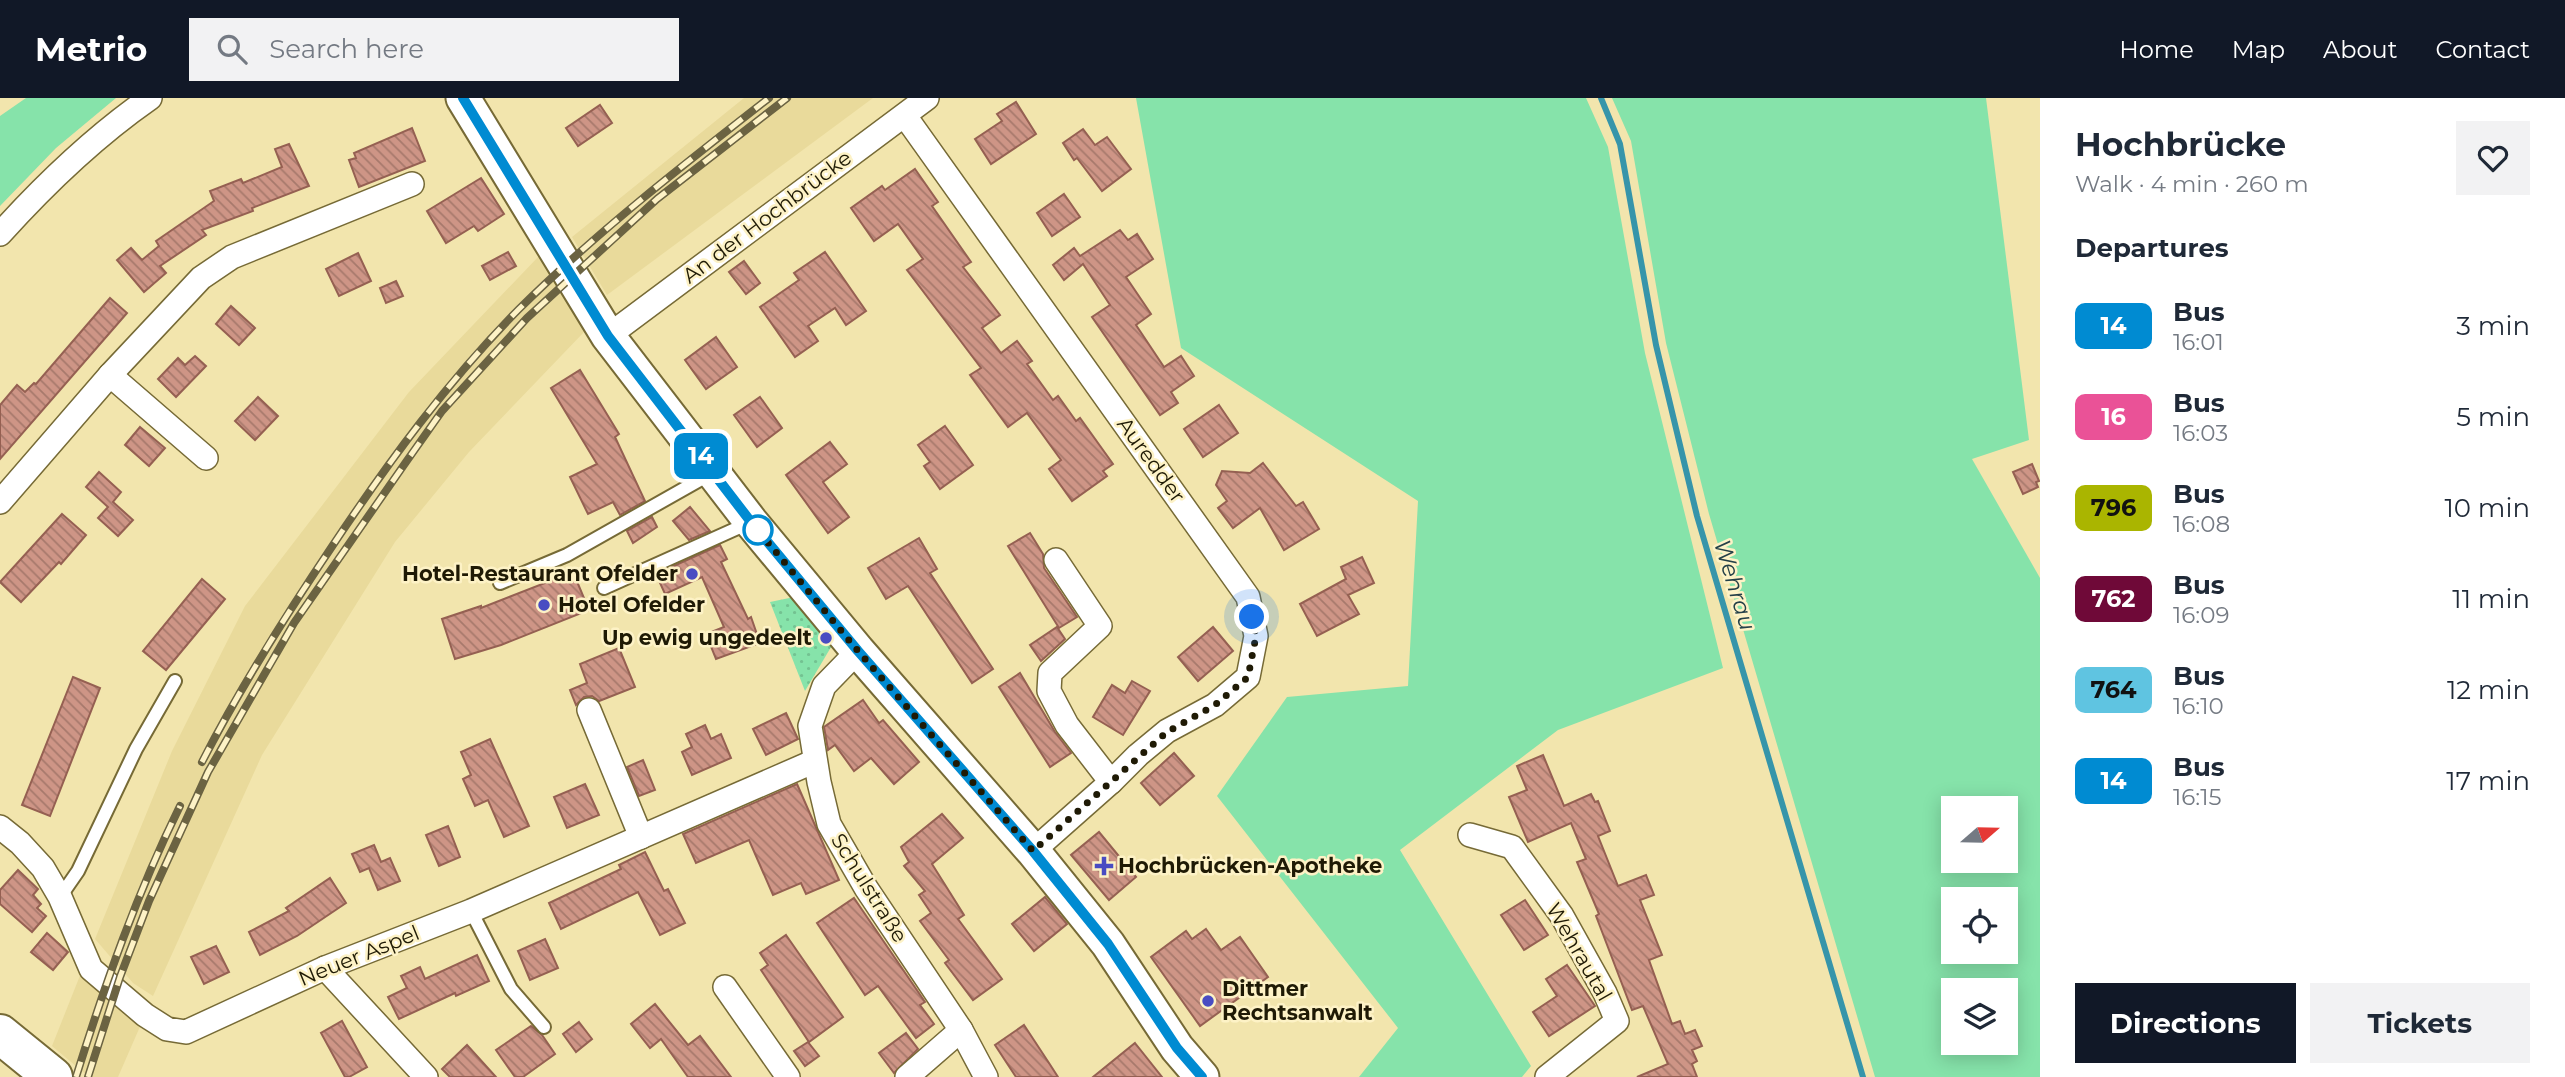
<!DOCTYPE html>
<html lang="en">
<head>
<meta charset="utf-8">
<style>
  :root { --surface:#fff; --page:#f2f2f3; --text:#1f2937; --muted:#747a83; --accent:#111827 }
  body { margin:0; font-family:Montserrat,sans-serif; background:var(--page); color:var(--text); height:100vh; display:flex; flex-direction:column; font-size:26px; white-space:nowrap }
  * { box-sizing:border-box; margin:0 }
  p { font-size:23px; color:var(--muted) }
  .icon { flex:none; width:38px; height:38px; fill:none; stroke:currentColor; stroke-width:2; stroke-linecap:round; stroke-linejoin:round }
  .map { position:relative; flex:1; overflow:hidden }
  .panel { display:flex; flex-direction:column; background:var(--surface); width:525px }
  .panel>* { flex:none }
  .badge { padding:0 14px; border-radius:10px; font-size:24px; line-height:46px }
  .needle { width:46px; rotate:70deg }
  .fabs { position:absolute; left:1941px; top:698px; display:grid; gap:14px }
  .fabs a { display:grid; place-items:center; width:77px; height:77px; border-radius:0px; background:var(--surface); box-shadow:0 4px 18px #0003; font-size:35px }
  .you { position:absolute; width:35px; height:35px; margin:-18px; border:5px solid #fff; border-radius:50%; background:#1a73e8; box-shadow:0 0 0 10px #1a73e833 }
  .map>.badge { position:absolute; translate:-50% -50%; box-shadow:0 0 0 4px #fff }
  h2 { padding:0 35px; font-size:26px; line-height:63px }
  .round { display:grid; place-items:center; flex:none; width:74px; height:74px; border-radius:0px; background:var(--page) }
  .headline { display:flex; align-items:center; justify-content:space-between; height:119px; padding:0 35px }
  h1 { font-size:33px; font-weight:700; line-height:52px }
  .action { display:flex; gap:14px; margin-top:auto; padding:14px 35px }
  .action a { flex:1; height:80px; border-radius:0px; background:var(--accent); color:#fff; font-size:28px; font-weight:700; line-height:80px; text-align:center }
  .action a+a { background:var(--page); color:var(--text) }
  ul { padding:0; list-style:none }
  li { display:flex; align-items:center; gap:21px; height:91px; padding:0 35px }
  li div { flex:1 }
  li b { display:block; font-size:26px }
  li em { font-style:normal }
  li .badge { min-width:77px; font-weight:700; text-align:center }
  header { display:flex; align-items:center; gap:42px; box-sizing:border-box; height:98px; padding:0 35px; background:var(--accent); color:#fff }
  header strong { font-size:33px }
  nav { display:flex; gap:38px; margin-inline-start:auto; font-size:24px }
  .search { width:490px; height:63px; background:var(--page); display:flex; align-items:center; gap:18px; box-sizing:border-box; padding:0 24px; border-radius:0px; color:var(--muted); font-size:26px }
  main { display:flex; flex:1; min-height:0 }
  .map>svg:first-child { display:block }
  .built { fill:#e9da9b }
  .green { fill:#86e3aa; fill-rule:evenodd }
  .park { fill:url(#park-dots) }
  .lines { fill:none; stroke-linecap:round; stroke-linejoin:round }
  .stream { stroke:#3695aa; stroke-width:6 }
  .building { fill:url(#building-back-hatch); stroke:#956052; stroke-width:2 }
  .service-casing { stroke:#766a36; stroke-width:16 }
  .minor-casing { stroke:#766a36; stroke-width:26 }
  .secondary-casing { stroke:#766a36; stroke-width:37 }
  .trunk-casing { stroke:#766a36; stroke-width:42 }
  .service { stroke:#fff; stroke-width:12 }
  .minor { stroke:#fff; stroke-width:23 }
  .secondary { stroke:#fff; stroke-width:33 }
  .trunk { stroke:#fff; stroke-width:38 }
  .rail-casing { stroke:#6b6342; stroke-width:8 }
  .rail { stroke:#fdf2c6; stroke-width:5; stroke-dasharray:16; stroke-linecap:butt }
  .line-casing { stroke:#fff; stroke-width:16 }
  .line { stroke:#008bd2; stroke-width:10 }
  .walk { stroke:#1f1a05; stroke-width:7; stroke-dasharray:0 12.6 }
  .stop-dot { fill:#fff; stroke:#008bd2; stroke-width:3.5 }
  .poi-dot { fill:#494cc2; stroke:#fdf2c6; stroke-width:2.5 }
  .labels { text-anchor:middle; stroke-width:5; stroke-linejoin:round; paint-order:stroke }
  .street-label { font-size:21px; fill:#1f1a05; stroke:#fdf2c6 }
  .poi-label { font-size:21px; font-weight:bold; fill:#1f1a05; stroke:#fdf2c6; text-anchor:start }
  .water-label { font-size:23px; font-style:italic; fill:#244048; stroke:#fdf2c6 }
</style>
</head>
<body>
<header>
<strong>Metrio</strong>
<div class="search"><svg class="icon" aria-label="search" viewBox="0 0 24 24"><circle cx="10" cy="10" r="6"/><path d="M15 15l6 6"/></svg>Search here</div>
<nav><a>Home</a><a>Map</a><a>About</a><a>Contact</a></nav>
</header>
<main>
<div class="map">
<svg width="2040" height="979" viewBox="0 0 2040 979">
  <defs>
    <pattern id="park-dots" width="8" height="8" patternUnits="userSpaceOnUse" patternTransform="scale(1.75)"><rect width="8" height="8" fill="#86e3aa"/><path d="M2 2h.1M6 6h.1" fill="none" stroke="#73c291" stroke-width="1.8" stroke-linecap="round"/></pattern>
    <pattern id="building-back-hatch" width="6" height="6" patternUnits="userSpaceOnUse" patternTransform="scale(1.75)"><rect width="6" height="6" fill="#ce9586"/><path d="M-1 5l2 2M0 0l6 6M5-1l2 2" fill="none" stroke="#a7796c"/></pattern>
  </defs>
  <rect width="100%" height="100%" fill="#f2e5ad"/>
  <g class="built">
    <polygon points="744,0 873,0 607,197 572,139"/>
    <polygon points="539,158 585,233 469,354 395,444 262,657 153,898 133,885 95,841 172,653 245,508 409,294"/>
    <polygon points="81,875 115,909 142,924 118,979 89,979 52,948"/>
  </g>
  <g class="green">
    <polygon points="26,0 116,0 56,50 0,108 0,18"/>
    <polygon points="1136,0 1586,0 1608,49 1645,255 1723,570 1558,632 1400,752 1531,968 1522,979 1359,979 1398,930 1217,698 1287,599 1408,588 1418,403 1181,250"/>
    <path d="M1612 0H1986L2029 342 1972 361 2040 480V979H1875L1709 416 1666 245 1631 43ZM1953 710H2006V763H1953ZM1953 802H2006V854H1953ZM1953 892H2006V945H1953Z"/>
  </g>
  <polygon class="park" points="804,497 837,539 805,593 770,504"/>
  <g class="lines">
    <polyline class="stream" points="1601,0 1620,46 1656,247 1697,418 1863,979"/>
  </g>
  <g class="building">
    <polygon points="1016,4 1036,36 991,66 975,41 1002,23 997,16"/>
    <polygon points="600,7 612,25 578,48 566,30"/>
    <polygon points="412,30 425,63 359,89 349,62 356,60 354,55"/>
    <polygon points="1083,31 1095,47 1107,39 1131,71 1102,93 1077,60 1074,62 1063,45"/>
    <polygon points="289,46 309,88 252,110 253,113 202,132 206,137 160,168 166,175 144,194 117,162 131,150 142,162 159,148 156,143 214,103 210,93 241,81 243,85 282,69 275,51"/>
    <polygon points="915,71 938,104 932,108 971,164 963,169 1000,217 982,230 1001,255 1017,243 1032,263 1027,266 1053,302 1058,298 1076,323 1080,320 1113,366 1103,373 1107,378 1072,403 1049,371 1061,362 1027,315 1008,329 970,277 981,270 907,172 923,161 898,126 874,143 851,110 882,88 885,92"/>
    <polygon points="481,80 504,116 478,133 474,128 446,145 427,113"/>
    <polygon points="1064,96 1080,119 1052,138 1037,115"/>
    <polygon points="1120,132 1128,142 1137,136 1153,161 1126,179 1151,216 1136,227 1164,269 1181,258 1194,278 1171,294 1178,305 1160,317 1092,219 1110,207 1083,166 1064,182 1053,167 1074,150 1080,158"/>
    <polygon points="508,154 516,168 490,182 482,168"/>
    <polygon points="825,154 866,213 846,227 835,210 808,228 818,243 795,259 760,209 799,182 794,175"/>
    <polygon points="358,155 371,183 339,198 326,171"/>
    <polygon points="744,163 760,185 746,196 729,174"/>
    <polygon points="396,183 403,198 386,205 380,190"/>
    <polygon points="110,200 127,215 0,361 0,307 17,287 25,294 34,285 36,286"/>
    <polygon points="231,208 255,230 239,247 216,226"/>
    <polygon points="716,239 737,269 706,291 685,262"/>
    <polygon points="195,258 206,268 176,299 158,281 178,260 185,267"/>
    <polygon points="580,272 619,336 615,339 645,403 620,417 613,404 588,416 570,379 597,366 551,290"/>
    <polygon points="258,299 278,318 255,342 235,323"/>
    <polygon points="760,299 782,330 757,349 734,317"/>
    <polygon points="1219,307 1238,335 1203,359 1184,331"/>
    <polygon points="945,328 973,367 940,391 924,368 930,364 918,347"/>
    <polygon points="140,329 165,350 149,368 125,347"/>
    <polygon points="830,344 847,366 823,384 849,419 828,435 786,377"/>
    <polygon points="1263,365 1296,408 1303,404 1319,431 1284,452 1260,410 1233,430 1218,410 1227,403 1216,387 1222,373 1250,375"/>
    <polygon points="2032,366 2039,383 2036,384 2038,389 2023,396 2013,374"/>
    <polygon points="99,374 121,394 113,404 133,422 118,438 98,420 108,409 86,389"/>
    <polygon points="690,409 710,433 689,442 673,423"/>
    <polygon points="62,416 86,437 61,466 59,464 21,504 0,484"/>
    <polygon points="652,419 657,429 633,445 627,433"/>
    <polygon points="1030,435 1043,456 1044,470 1077,519 1059,530 1008,448"/>
    <polygon points="919,440 937,471 930,475 993,571 972,585 908,488 886,501 868,470"/>
    <polygon points="720,447 727,461 721,464 748,521 751,519 760,545 716,561 706,536 724,529 702,479 665,496 656,476"/>
    <polygon points="1362,459 1374,485 1348,497 1359,516 1317,538 1300,506 1346,481 1341,469"/>
    <polygon points="573,474 589,512 501,547 455,561 442,521 481,508 481,510"/>
    <polygon points="202,481 225,501 166,572 143,553"/>
    <polygon points="1057,529 1065,541 1041,563 1030,547"/>
    <polygon points="1213,529 1233,553 1198,583 1178,559"/>
    <polygon points="619,550 635,589 599,603 592,598 584,599 576,607 570,592 587,585 580,566"/>
    <polygon points="1020,575 1055,634 1071,655 1050,669 999,589"/>
    <polygon points="73,579 100,590 50,718 22,707"/>
    <polygon points="1132,583 1150,593 1123,637 1093,619 1112,587 1125,595"/>
    <polygon points="863,602 879,625 883,622 919,664 894,686 871,660 854,673 835,647 828,652 824,629"/>
    <polygon points="786,615 798,641 766,657 753,631"/>
    <polygon points="705,627 711,641 721,636 731,660 692,677 682,654 692,649 686,636"/>
    <polygon points="490,641 529,728 504,739 488,702 475,708 463,681 471,677 461,654"/>
    <polygon points="1174,655 1194,678 1160,707 1141,685"/>
    <polygon points="1543,657 1564,708 1591,696 1595,704 1598,703 1610,733 1598,738 1618,788 1646,777 1654,797 1640,802 1662,857 1649,862 1672,926 1680,923 1685,936 1695,932 1702,948 1692,952 1697,963 1692,966 1697,979 1637,979 1668,966 1643,908 1632,912 1596,818 1599,816 1577,764 1586,761 1571,725 1528,744 1509,699 1527,692 1517,668"/>
    <polygon points="643,662 655,692 639,698 627,669"/>
    <polygon points="585,686 599,717 567,730 554,699"/>
    <polygon points="797,686 839,782 806,796 801,785 773,797 749,742 696,765 683,736"/>
    <polygon points="942,716 963,740 932,766 964,817 958,821 1002,881 973,902 945,865 949,862 920,823 931,815 919,797 925,793 904,768 909,764 901,749"/>
    <polygon points="448,728 460,759 439,768 426,737"/>
    <polygon points="1099,734 1136,779 1109,802 1071,757"/>
    <polygon points="374,747 381,764 390,760 400,783 378,792 369,770 360,774 352,756"/>
    <polygon points="645,754 664,793 668,791 685,825 660,837 638,794 561,831 549,805 621,771 619,767"/>
    <polygon points="18,772 38,791 33,797 41,806 37,810 46,818 32,834 0,806 0,792"/>
    <polygon points="330,780 346,805 297,838 260,857 249,834 289,813 286,810"/>
    <polygon points="1045,799 1067,826 1034,853 1012,826"/>
    <polygon points="854,800 925,904 920,907 934,926 916,940 878,888 865,897 817,825"/>
    <polygon points="1525,802 1548,837 1524,852 1501,817"/>
    <polygon points="1206,831 1221,852 1240,839 1268,879 1200,928 1151,859 1186,833 1192,841"/>
    <polygon points="47,835 68,854 53,872 31,854"/>
    <polygon points="786,837 843,919 809,944 761,872 768,867 760,855"/>
    <polygon points="545,841 558,870 530,882 518,853"/>
    <polygon points="216,848 229,874 204,886 191,859"/>
    <polygon points="477,857 489,883 456,898 455,895 399,921 388,899 407,890 401,878 420,869 425,881"/>
    <polygon points="1567,867 1595,908 1549,938 1533,914 1557,898 1546,881"/>
    <polygon points="655,906 688,947 700,938 731,979 688,979 661,941 650,950 631,926"/>
    <polygon points="342,923 367,969 349,979 345,979 321,935"/>
    <polygon points="579,924 592,941 576,954 563,936"/>
    <polygon points="1024,927 1049,965 1058,979 1016,979 995,947"/>
    <polygon points="531,928 542,937 555,956 523,979 515,979 496,952"/>
    <polygon points="906,935 918,951 894,975 879,955"/>
    <polygon points="808,944 819,958 805,968 794,953"/>
    <polygon points="1135,945 1162,979 1093,979"/>
    <polygon points="467,947 496,979 450,979 442,971"/>
  </g>
  <g class="lines">
    <g class="service-casing">
      <g id="service">
        <polyline points="500,485 567,457 712,375"/>
        <polyline points="604,490 751,424"/>
        <polyline points="60,799 78,773 136,651 175,583"/>
        <polyline points="471,813 511,891 544,929"/>
      </g>
    </g>
    <g class="minor-casing">
      <g id="minor">
        <polyline points="905,18 1248,499 1256,538 1248,579 1215,607 1167,633 1138,657 1111,684"/>
        <path d="M0 136C46 85 94 39 150 0"/>
        <polyline points="608,238 927,0"/>
        <polyline points="110,277 206,360"/>
        <polyline points="0,404 110,277 201,180 232,159 412,86"/>
        <polyline points="858,553 824,588 810,628 819,684 829,726 866,790 961,932 986,979"/>
        <polyline points="589,612 641,739"/>
        <polyline points="0,729 20,745 43,770 60,799 91,871 145,917 167,931 186,934 325,870 471,813 815,663"/>
        <polyline points="1470,737 1512,749 1562,818 1605,895 1617,923 1547,979"/>
        <polyline points="1033,753 1111,684 1067,627 1049,593 1050,575 1100,528 1056,462"/>
        <polyline points="325,870 426,979"/>
        <polyline points="725,889 788,979"/>
        <polyline points="907,979 961,932"/>
      </g>
    </g>
    <g class="secondary-casing">
      <polyline id="secondary" points="463,0 608,238 751,424 858,553 1033,753 1108,846 1177,950 1202,979"/>
    </g>
    <g class="trunk-casing">
      <polyline id="trunk" points="0,936 53,979"/>
    </g>
    <use href="#service" class="service"/>
    <use href="#minor" class="minor"/>
    <use href="#secondary" class="secondary"/>
    <use href="#trunk" class="trunk"/>
    <g class="rail-casing">
      <g id="rail">
        <path d="M202 664C241 588 286 517 333 447 389 363 448 283 519 211 597 134 683 67 769 0"/>
        <path d="M76 979C105 886 137 795 180 708"/>
        <polyline points="88,979 120,879 149,803 208,674 294,525 406,364 442,313 527,220 657,101 787,0"/>
      </g>
    </g>
    <use href="#rail" class="rail"/>
  </g>
  <g class="lines">
    <g class="line-casing">
      <polyline id="line" points="463,0 608,238 751,424 858,553 1033,753 1108,846 1177,950 1202,979"/>
    </g>
    <use href="#line" class="line"/>
    <polyline class="walk" points="758,432 751,424 858,553 1033,753 1167,634 1215,607 1248,579 1256,538 1252,519"/>
  </g>
  <circle class="stop-dot" cx="758" cy="432" r="14"/>
  <g class="poi-dot">
    <circle cx="692" cy="476" r="7"/>
    <circle cx="544" cy="507" r="7"/>
    <circle cx="826" cy="540" r="7"/>
    <path d="M1100.5 757.5h7v7h7v7h-7v7h-7v-7h-7v-7h7z"/>
    <circle cx="1208" cy="903" r="7"/>
  </g>
  <g class="labels">
    <g class="street-label">
      <text transform="translate(767 119) rotate(-37)" y="7">An der Hochbrücke</text>
      <text transform="translate(1151 362) rotate(54)" y="7">Auredder</text>
      <text transform="translate(869 790) rotate(58)" y="7">Schulstraße</text>
      <text transform="translate(1579 854) rotate(60)" y="7">Wehrautal</text>
      <text transform="translate(359 858) rotate(-22)" y="7">Neuer Aspel</text>
    </g>
    <g class="poi-label">
      <text x="678" y="483" text-anchor="end">Hotel-Restaurant Ofelder</text>
      <text x="558" y="514">Hotel Ofelder</text>
      <text x="812" y="547" text-anchor="end">Up ewig ungedeelt</text>
      <text x="1118" y="775">Hochbrücken-Apotheke</text>
      <text x="1222" y="898">Dittmer<tspan x="1222" dy="24">Rechtsanwalt</tspan></text>
    </g>
    <g class="water-label">
      <text transform="translate(1735 487) rotate(73)" y="8">Wehrau</text>
    </g>
  </g>
</svg>
<div class="fabs">
<a><svg class="needle" viewBox="-14 -14 28 28"><path d="M0-13l5 13h-10z" fill="#e53935"/><path d="M0 13l5-13h-10z" fill="#747a83"/></svg></a>
<a><svg class="icon" aria-label="locate" viewBox="0 0 24 24"><circle cx="12" cy="12" r="6"/><path d="M12 2v4M12 18v4M2 12h4M18 12h4"/></svg></a>
<a><svg class="icon" aria-label="layers" viewBox="0 0 24 24"><path d="M12 4l9 5-9 5-9-5zM3 14l9 5 9-5"/></svg></a>
</div>
<div class="you" style="left:1252px;top:519px"></div>
<b class="badge" style="left:701px;top:358px;background:#008bd2;color:#fff">14</b>
</div>
<section class="panel">
<div class="headline"><div><h1>Hochbrücke</h1><p>Walk · 4 min · 260 m</p></div><a class="round"><svg class="icon" aria-label="heart" viewBox="0 0 24 24"><path d="M12 20l-8-8c-3-5 5-10 8-4 3-6 11-1 8 4z"/></svg></a></div>
<h2>Departures</h2>
<ul>
<li><span class="badge" style="background:#008bd2;color:#fff">14</span><div><b>Bus</b><p>16:01</p></div><em>3 min</em></li>
<li><span class="badge" style="background:#ea5297;color:#fff">16</span><div><b>Bus</b><p>16:03</p></div><em>5 min</em></li>
<li><span class="badge" style="background:#aab500;color:#111">796</span><div><b>Bus</b><p>16:08</p></div><em>10 min</em></li>
<li><span class="badge" style="background:#6f0938;color:#fff">762</span><div><b>Bus</b><p>16:09</p></div><em>11 min</em></li>
<li><span class="badge" style="background:#5fc4e1;color:#111">764</span><div><b>Bus</b><p>16:10</p></div><em>12 min</em></li>
<li><span class="badge" style="background:#008bd2;color:#fff">14</span><div><b>Bus</b><p>16:15</p></div><em>17 min</em></li>
</ul>
<div class="action"><a>Directions</a><a>Tickets</a></div>
</section>
</main>
</body>
</html>
